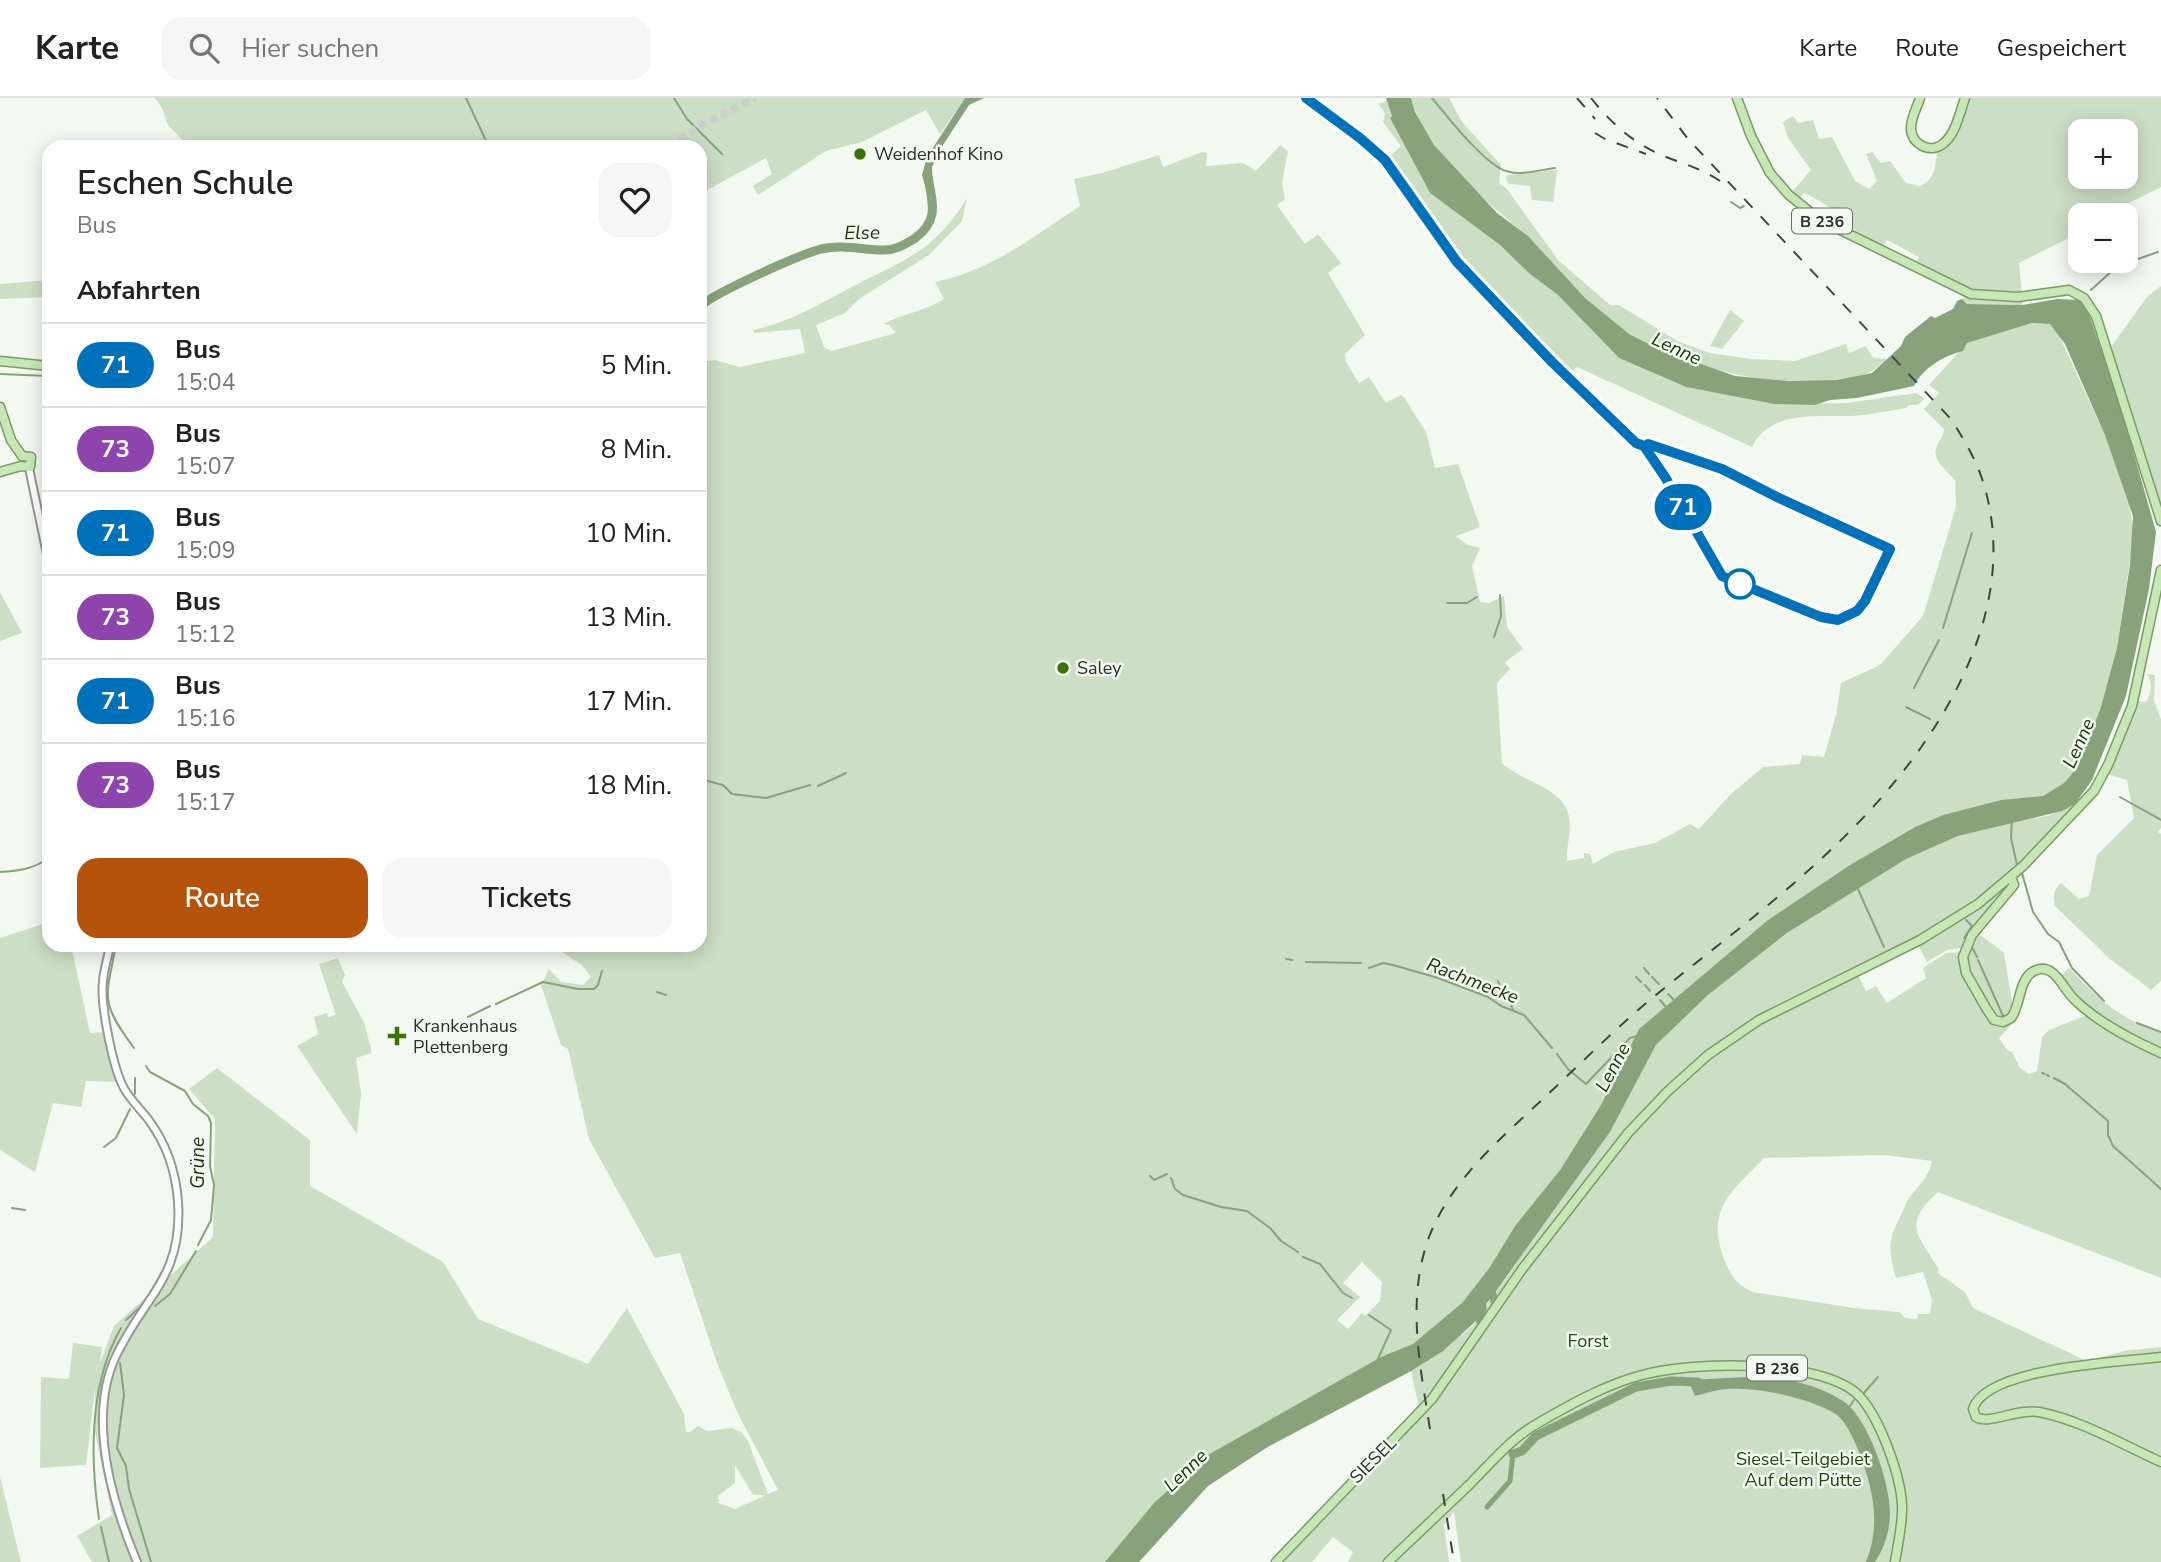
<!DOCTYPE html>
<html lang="de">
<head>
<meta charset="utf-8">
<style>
  :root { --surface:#fff; --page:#f6f6f6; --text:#222; --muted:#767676; --line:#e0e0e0; --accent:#b45309 }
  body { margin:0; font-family:"Nunito Sans",sans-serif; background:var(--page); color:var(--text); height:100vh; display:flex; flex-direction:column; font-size:26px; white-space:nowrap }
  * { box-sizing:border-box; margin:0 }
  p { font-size:23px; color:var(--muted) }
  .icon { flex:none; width:38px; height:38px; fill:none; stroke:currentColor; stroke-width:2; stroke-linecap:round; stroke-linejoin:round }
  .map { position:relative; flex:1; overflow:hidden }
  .panel { position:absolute; left:42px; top:42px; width:665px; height:812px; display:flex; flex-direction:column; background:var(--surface); border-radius:21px; box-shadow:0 4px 18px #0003 }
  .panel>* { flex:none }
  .badge { padding:0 14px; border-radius:23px; font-size:24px; line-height:46px }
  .controls { position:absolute; left:2068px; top:21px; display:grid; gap:14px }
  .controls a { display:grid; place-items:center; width:70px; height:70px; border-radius:14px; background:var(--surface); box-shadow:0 4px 18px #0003; font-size:35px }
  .map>.badge { position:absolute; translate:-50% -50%; box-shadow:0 0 0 4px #fff }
  h2 { padding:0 35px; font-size:26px; line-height:63px }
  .round { display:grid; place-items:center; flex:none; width:74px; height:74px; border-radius:21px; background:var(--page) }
  .summary { display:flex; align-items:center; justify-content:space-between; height:119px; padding:0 35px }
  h1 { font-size:33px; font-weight:600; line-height:52px }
  .cta { display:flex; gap:14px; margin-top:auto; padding:14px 35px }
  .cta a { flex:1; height:80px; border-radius:21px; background:var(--accent); color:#fff; font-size:28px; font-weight:600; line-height:80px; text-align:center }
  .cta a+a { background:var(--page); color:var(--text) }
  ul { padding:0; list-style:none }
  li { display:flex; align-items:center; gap:21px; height:84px; padding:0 35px; border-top:2px solid var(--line) }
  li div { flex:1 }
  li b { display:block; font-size:26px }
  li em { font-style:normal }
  li .badge { min-width:77px; font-weight:700; text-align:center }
  header { display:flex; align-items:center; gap:42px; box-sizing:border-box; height:98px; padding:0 35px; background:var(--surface); border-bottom:2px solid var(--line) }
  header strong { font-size:33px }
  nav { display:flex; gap:38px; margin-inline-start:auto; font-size:24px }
  .search { width:490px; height:63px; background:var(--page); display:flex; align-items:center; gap:18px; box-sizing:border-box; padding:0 24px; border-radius:21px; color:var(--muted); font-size:26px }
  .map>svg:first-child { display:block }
  .green { fill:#ccdfc4; fill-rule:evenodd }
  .water { fill:#88a27c }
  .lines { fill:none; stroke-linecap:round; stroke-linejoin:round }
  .stream { stroke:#88a27c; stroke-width:2 }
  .canal { stroke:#88a27c; stroke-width:5 }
  .river { stroke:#88a27c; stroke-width:9 }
  .major-tunnel { stroke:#cbd0c9; stroke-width:8; stroke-dasharray:8 4; stroke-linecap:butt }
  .minor-casing { stroke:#949992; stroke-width:10 }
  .major-casing { stroke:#789c66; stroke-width:11 }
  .minor { stroke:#fff; stroke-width:6 }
  .major { stroke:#c7e8b6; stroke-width:8 }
  .rail { stroke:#414440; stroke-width:2; stroke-dasharray:12 12; stroke-linecap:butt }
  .line-casing { stroke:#fff; stroke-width:16 }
  .line { stroke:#0072bc; stroke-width:10 }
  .poi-dot { fill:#397409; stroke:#f3f9f1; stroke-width:2.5 }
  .stop-dot { fill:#fff; stroke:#0072bc; stroke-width:3.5 }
  .labels { text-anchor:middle; stroke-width:5; stroke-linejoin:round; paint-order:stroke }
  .shield { fill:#f3f9f1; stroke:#686b66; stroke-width:2 }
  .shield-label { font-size:16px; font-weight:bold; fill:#2c2e2b }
  .poi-label { font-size:18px; fill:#2c2e2b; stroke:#f3f9f1; text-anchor:start }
  .park-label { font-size:18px; fill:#24470f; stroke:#f3f9f1 }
  .street-label { font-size:18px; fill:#2c2e2b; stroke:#f3f9f1 }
  .water-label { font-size:19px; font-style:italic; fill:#193309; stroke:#f3f9f1 }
</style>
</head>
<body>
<header>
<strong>Karte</strong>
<div class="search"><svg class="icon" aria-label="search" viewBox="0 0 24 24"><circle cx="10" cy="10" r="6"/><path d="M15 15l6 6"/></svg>Hier suchen</div>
<nav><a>Karte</a><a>Route</a><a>Gespeichert</a></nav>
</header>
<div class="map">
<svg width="2161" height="1464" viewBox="0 0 2161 1464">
  <rect width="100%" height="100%" fill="#f3f9f1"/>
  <g class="green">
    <polygon points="155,0 965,0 940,36 926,12 862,44 826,53 758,97 753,88 772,76 766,60 700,96 700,49 189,49 168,27 162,10"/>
    <path d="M1411 0H1449L1462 24 1501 67 1499 85 1507 91 1558 162 1610 207H1619L1679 244 1710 255 1751 261 1795 263 1846 246 1849 255 1866 248 1873 260 1886 261C1868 283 1839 282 1812 283 1741 284 1692 268 1629 236 1611 227 1587 202 1572 188 1555 172 1543 151 1526 137 1484 101 1426 55 1411 0Z"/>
    <path d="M1967 0H2161V89L2105 117H2081V134L2019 165 2023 207 1967 206 1962 201 1969 193 1916 166 1919 159 1887 142 1882 150 1858 138C1854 124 1819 101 1804 95L1799 101 1792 94 1811 72 1788 40 1783 24 1793 18 1798 25 1813 22 1819 41 1832 39 1855 83 1869 91 1877 83 1866 56 1872 54 1881 65 1890 63 1906 85 1920 88C1935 82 1935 68 1937 55 1954 43 1968 20 1967 0ZM2081 33H2126V79H2081Z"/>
    <path d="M1387 3 1392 19 1390 20 1430 95 1500 147 1530 176 1558 197 1619 260 1686 289 1774 306 1846 305 1917 295 1925 301 1917 307H1909L1906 310C1888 313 1869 317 1851 318 1816 319 1770 312 1752 349L1577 269 1570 277 1502 208 1434 129 1390 58 1401 48 1383 24 1385 15 1378 6Z"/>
    <path d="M1280 47 1288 53 1282 85 1285 101 1277 107 1305 146 1318 136 1341 165 1328 175 1365 237 1345 256 1346 264 1359 285 1369 279 1386 305 1401 297 1404 299 1426 334 1435 370 1458 366 1480 429 1456 438 1466 446 1480 450 1472 468 1480 504 1489 505 1504 498 1507 529 1523 551 1505 564 1510 571 1497 585 1502 665C1520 683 1565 690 1569 719 1572 733 1566 749 1567 763L1584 760V755L1590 756 1593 766 1614 754 1655 745 1690 726 1699 731 1730 697 1763 669 1800 666 1802 657 1824 659 1836 617 1841 585 1880 567 1923 518 1956 409 1955 382C1947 373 1930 360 1937 348 1940 341 1943 339 1944 331L1924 311 1939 295 1929 287 1967 245 2032 225 2050 226 2056 231 2105 337 2128 398 2134 436 2117 550 2100 612 2076 671 2064 685 2043 698 2001 702 1943 717 1915 729 1850 767 1768 822 1639 931 1601 1007 1560 1072 1515 1128 1490 1169 1462 1205 1452 1215 1461 1238 1487 1214 1486 1207 1490 1201 1492 1205 1497 1199 1496 1193 1610 1034 1656 947 1708 897 1787 835 1906 761 1958 738 2012 723 2048 718 2075 706 2012 774 1976 805 1919 839 1758 919 1667 991 1594 1085 1647 1018 1710 960 1760 924 1857 875 1866 893 1876 888 1887 905 1926 880 1923 870 1946 855 1961 854C1959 881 1980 920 2007 928L2013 925 1999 940 2007 952 2012 954 2020 970 2029 976 2037 973 2042 939 2049 932 2089 916 2161 959V1180L1938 1094C1903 1126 1916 1134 1938 1170V1175L1965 1194 1973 1210 2087 1263 2124 1253 2161 1249V1256C2114 1260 1994 1265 1970 1310L1982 1325H1986C1998 1323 2011 1316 2023 1316 2055 1315 2133 1351 2161 1368V1464H1461L1454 1414 1444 1427 1449 1464H1348L1353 1454 1333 1439 1312 1464H1284L1316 1423 1419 1310 1411 1273 1265 1351 1223 1376 1201 1394 1139 1464H92L77 1438 112 1417 95 1334V1290L86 1367 40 1370 41 1279 69 1281 73 1245 102 1249 100 1265 114 1228 213 1139 215 1021 189 991 217 970 310 1042V1088L443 1164 478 1221 588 1266 627 1210 684 1316 686 1334H690L698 1328 707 1333 732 1330 741 1334 748 1343 768 1396 778 1392 737 1314 717 1265 680 1155 655 1160 589 1041 568 951 561 947 541 887 549 871 561 884 583 887 591 879 582 867 551 847H700V264L715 262 740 269 805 255 800 231 754 235 753 232C794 222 810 211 846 192 902 162 932 157 967 100L962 123 929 157 859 201 845 215 816 227 824 249 831 253 896 235 889 227 883 226C903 216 925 213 944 201L935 184C990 173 1033 139 1080 108L1074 81 1102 75 1159 57 1163 69 1202 54 1207 55 1206 68 1243 65 1256 73ZM1885 1057 1932 1063C1927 1086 1913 1090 1906 1106 1891 1140 1885 1141 1896 1180L1923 1174 1932 1202 1930 1216H1918L1917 1221 1905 1220 1900 1214 1854 1210 1753 1194C1735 1186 1730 1177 1723 1158 1706 1111 1733 1092 1764 1060ZM1362 1164 1382 1184 1380 1203 1365 1218 1362 1215 1348 1231 1337 1222 1360 1199 1343 1185ZM735 1367 753 1397H766L735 1411 716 1404H719L718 1398 735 1385Z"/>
    <polygon points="1557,72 1553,104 1532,102 1530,88 1509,86 1506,81 1507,77"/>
    <polygon points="49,182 49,199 0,201 0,186"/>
    <polygon points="2161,188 2161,416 2108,253 2147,199"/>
    <polygon points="1730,212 1744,223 1722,251 1710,248"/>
    <polygon points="0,494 22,535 0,543"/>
    <path d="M2147 576 2155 577 2154 603 2161 621V730L2158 734 2161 736V883L2151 892 2110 861 2055 808C2053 798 2053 792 2061 785L2079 801 2089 798 2097 757 2134 720 2127 682 2107 676 2138 603 2146 604C2152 595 2153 585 2147 576Z"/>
    <polygon points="2004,790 2006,791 1971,833 1962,850 1947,852 1927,864 1917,845 1959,824"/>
    <polygon points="49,824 49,847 71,847 90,935 104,934 117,984 86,983 81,1009 53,1005 35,1074 0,1052 0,840"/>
    <path d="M1978 835 2004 855 2013 910 2008 922C1987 918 1963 876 1967 855 1969 848 1974 841 1978 835Z"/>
    <polygon points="338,860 345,877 342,884 364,924 372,955 356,960 361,995 357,1036 297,948 318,936 314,919 327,915 328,919 336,917 319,866"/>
    <path d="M2069 870C2098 901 2120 921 2161 935V954C2124 938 2086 909 2060 878Z"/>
    <path d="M2161 1262V1361L2033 1310H2020L1988 1319 1977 1313 1979 1304C2031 1268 2100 1269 2161 1262Z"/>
    <polygon points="0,1379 21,1464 0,1464"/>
  </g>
  <g class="water">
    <polygon points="965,0 984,0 969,7 943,47 932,69 933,90 926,91 922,77 927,59"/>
    <path d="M1386 0H1411L1415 14 1434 47 1497 115 1528 138 1585 200 1629 236 1659 251 1735 278 1789 283 1837 282 1872 275 1901 248 1905 239 1931 218 1935 220 1953 211 1957 203 1962 201 1967 206 2023 207 2057 201 2081 202 2088 213 2121 310 2156 434 2149 491 2126 598 2092 682 2075 706 2062 713 1958 738 1906 761 1787 835 1708 897 1656 947 1610 1034 1496 1193 1497 1198 1491 1206 1490 1201 1486 1206 1487 1214 1477 1227 1476 1223 1443 1253 1411 1273 1269 1348 1208 1388 1139 1464H1105L1154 1405 1206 1358 1381 1259 1413 1246 1462 1205 1490 1169 1515 1128 1560 1072 1601 1007 1639 931 1768 822 1850 767 1915 729 1943 717 2001 702 2043 698 2064 685 2076 671 2100 612 2117 550 2130 467 2133 418 2105 337 2065 246 2050 226 2032 225 1967 245 1963 253C1943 258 1923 270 1914 288L1857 300 1830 302 1815 307 1774 306 1686 289 1619 260 1558 197 1530 176 1500 147 1430 95 1390 20 1392 18Z"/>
    <path d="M1746 1279C1778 1278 1815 1285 1843 1303 1868 1319 1890 1385 1890 1414 1890 1432 1885 1449 1875 1464H1866C1882 1425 1872 1386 1857 1349 1852 1338 1846 1324 1837 1317 1813 1300 1756 1289 1727 1291 1716 1292 1706 1295 1695 1298L1688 1282Z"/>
  </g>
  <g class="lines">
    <g class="stream">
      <polyline points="466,0 489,49"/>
      <polyline points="674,0 687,21 722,56"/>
      <path d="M1432 0C1446 17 1485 67 1506 73 1519 78 1540 72 1555 70"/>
      <polyline points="1731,104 1740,110 1744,108"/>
      <polyline points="2135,162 2158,154"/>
      <polyline points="2091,192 2114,171"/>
      <polyline points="0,276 49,278"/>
      <polyline points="1447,505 1467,505 1477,499"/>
      <polyline points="1943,530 1972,435"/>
      <polyline points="1494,539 1501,518 1500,497"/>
      <polyline points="1914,590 1939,542"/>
      <polyline points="1906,609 1930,621"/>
      <polyline points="700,681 723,687 732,696 766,700 810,687"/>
      <polyline points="818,688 846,675"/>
      <polyline points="2120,699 2161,722"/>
      <polyline points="2012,721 2011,740 2017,767"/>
      <path d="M0 774C19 773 33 771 49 760"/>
      <polyline points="2022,775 2033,814 2048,836 2059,844 2072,870 2104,903"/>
      <polyline points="1857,789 1884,849"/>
      <polyline points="1964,840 1972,828 1966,822"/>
      <path d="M116 847C106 900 99 903 134 950"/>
      <polyline points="1973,851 1977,859"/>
      <polyline points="1286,861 1292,862"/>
      <polyline points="1978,862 2003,918"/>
      <polyline points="1306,864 1361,865"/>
      <polyline points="1369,870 1383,865 1393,867 1438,880 1488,899 1501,908 1524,917 1552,950"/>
      <polyline points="1644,870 1649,876"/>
      <polyline points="1636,879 1641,884"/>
      <polyline points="1652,879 1659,886"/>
      <path d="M1498 883C1501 895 1510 901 1513 912"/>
      <polyline points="1645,887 1650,893"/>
      <polyline points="1492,893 1509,904"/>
      <polyline points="657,894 666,897"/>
      <polyline points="1668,896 1675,903"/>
      <polyline points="1660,902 1666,909"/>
      <polyline points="496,906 543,884 578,891 594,891 598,887 602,873"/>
      <polyline points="468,919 490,908"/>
      <polyline points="2137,925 2161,934"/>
      <polyline points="448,931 455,927"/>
      <polyline points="1557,956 1568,971 1586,986 1630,940 1637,938"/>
      <polyline points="146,968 150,974 185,993 193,1006 208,1018 211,1025 210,1068 214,1087 211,1122 198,1147"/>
      <polyline points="2042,975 2045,976"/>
      <polyline points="2047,977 2049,978"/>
      <polyline points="2054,980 2065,986 2108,1023 2108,1037 2113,1048 2161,1091"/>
      <polyline points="135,996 135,980"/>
      <polyline points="104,1049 116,1040 130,1011"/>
      <polyline points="1150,1078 1154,1082 1167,1076"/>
      <polyline points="1171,1080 1175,1091 1183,1097 1221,1109 1247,1113 1270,1130 1281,1143 1298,1154"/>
      <polyline points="12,1110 25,1112"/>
      <polyline points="1303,1159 1320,1166 1343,1195 1352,1200"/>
      <polyline points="155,1208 170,1196 196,1153"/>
      <polyline points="1369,1217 1391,1232 1377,1263"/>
      <polyline points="126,1222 141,1208"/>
      <polyline points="120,1265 124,1297 117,1350 126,1368 129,1391 151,1464"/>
      <polyline points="1863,1296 1878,1279"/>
      <polyline points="1850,1308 1854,1302"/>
      <path d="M99 1421C90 1359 89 1286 121 1230"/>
      <polyline points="101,1429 109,1464"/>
    </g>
    <polyline class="canal" points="1487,1409 1510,1383 1513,1355"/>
    <g class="river">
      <path d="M700 208C717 194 798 157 821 151 843 146 862 152 884 152 896 152 904 147 914 141 939 123 933 107 928 79"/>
      <polyline points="1513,1356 1522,1353 1536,1338 1636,1289 1671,1283 1698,1284"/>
    </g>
    <polyline class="major-tunnel" points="670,49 701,27 755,0"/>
    <g class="minor-casing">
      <g id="minor">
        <polyline points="29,370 49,466"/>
        <path d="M110 847C108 859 104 871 103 883 100 906 113 972 125 992 131 1002 140 1011 148 1021 166 1045 176 1074 178 1104 183 1180 144 1198 116 1258 87 1320 112 1404 137 1464"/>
      </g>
    </g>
    <g class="major-casing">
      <g id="major">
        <polyline points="1737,0 1751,38 1770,75 1789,97 1820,122 1971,196 2018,199 2069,192 2084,200 2096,218 2161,423"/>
        <path d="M1920 0C1917 10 1910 21 1911 32 1913 48 1932 56 1944 45 1956 35 1960 14 1965 0"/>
        <polyline points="0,263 49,268"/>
        <polyline points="0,309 11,342 22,358"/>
        <polyline points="0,374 21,368 30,369 31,359 22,358"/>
        <path d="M2011 779 2014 787 1972 837 1963 859 1966 875 1986 910 1994 922 2003 924 2011 920C2021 908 2018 881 2034 873 2054 863 2063 891 2074 901 2097 924 2132 942 2161 955"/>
        <path d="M2161 1259C2123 1264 1986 1269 1973 1311L1976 1319C1989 1327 2019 1310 2039 1314 2081 1322 2123 1347 2161 1364"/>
        <polyline points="1276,1464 1432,1301 1523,1170 1628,1035 1668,993 1708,957 1759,922 1920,842 1978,806 2023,768 2094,693 2108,667 2132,608 2161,472"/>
        <path d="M1388 1464C1415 1438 1442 1413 1469 1387 1491 1365 1512 1339 1540 1324 1571 1306 1607 1286 1642 1277 1693 1263 1805 1262 1851 1291 1877 1308 1900 1376 1902 1406 1903 1425 1898 1445 1895 1464"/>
      </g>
    </g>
    <use href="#minor" class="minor"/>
    <use href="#major" class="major"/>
    <g class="rail">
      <polyline points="1577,0 1595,21"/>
      <path d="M1591 0C1609 23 1632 44 1659 56 1680 65 1701 70 1720 83"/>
      <polyline points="1595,35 1605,41 1646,56"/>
      <path d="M1430 1331C1420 1267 1406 1202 1429 1139 1451 1082 1500 1041 1544 1000 1577 969 1610 936 1645 906 1709 853 1777 804 1837 746 1930 657 2024 521 1984 387 1977 363 1964 341 1950 320L1688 41 1657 0"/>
      <polyline points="1443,1396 1454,1464"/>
    </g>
  </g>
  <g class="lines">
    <g class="line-casing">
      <polyline id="line" points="1306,0 1360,40 1385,62 1457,164 1552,264 1636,345 1644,348 1665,379 1722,478 1731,482 1821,519 1838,522 1857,513 1865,503 1890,451 1779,400 1722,371 1648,346"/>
    </g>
    <use href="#line" class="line"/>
  </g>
  <g class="poi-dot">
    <circle cx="860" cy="56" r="7"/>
    <circle cx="1063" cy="570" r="7"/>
    <path d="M393.5 927.5h7v7h7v7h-7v7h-7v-7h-7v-7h7z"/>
  </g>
  <circle class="stop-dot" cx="1740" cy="486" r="14"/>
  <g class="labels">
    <g class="shield">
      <rect x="1792" y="110.5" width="60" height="25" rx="5"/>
      <rect x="1747" y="1257.5" width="60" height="25" rx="5"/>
    </g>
    <g class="shield-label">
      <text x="1822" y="129">B 236</text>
      <text x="1777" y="1276">B 236</text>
    </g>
    <g class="poi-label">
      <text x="874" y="62">Weidenhof Kino</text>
      <text x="1077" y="576">Saley</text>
      <text x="413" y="934">Krankenhaus<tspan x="413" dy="21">Plettenberg</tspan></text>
    </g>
    <g class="park-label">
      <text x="1588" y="1249">Forst</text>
      <text x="1803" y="1367">Siesel-Teilgebiet<tspan x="1803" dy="21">Auf dem Pütte</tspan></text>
    </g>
    <g class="street-label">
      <text transform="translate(1373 1362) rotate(-45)" y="6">SIESEL</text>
    </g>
    <g class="water-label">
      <text transform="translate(862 134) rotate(-1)" y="7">Else</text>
      <text transform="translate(1677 250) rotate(25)" y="7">Lenne</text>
      <text transform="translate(2078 645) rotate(-66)" y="7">Lenne</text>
      <text transform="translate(1473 882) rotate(21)" y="7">Rachmecke</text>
      <text transform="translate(1612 969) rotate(-62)" y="7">Lenne</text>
      <text transform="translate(197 1065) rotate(-90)" y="7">Grüne</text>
      <text transform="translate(1185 1372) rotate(-44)" y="7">Lenne</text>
    </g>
  </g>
</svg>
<div class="controls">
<a>+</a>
<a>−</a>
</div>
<b class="badge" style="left:1683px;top:409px;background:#0072bc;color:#fff">71</b>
<section class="panel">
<div class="summary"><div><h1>Eschen Schule</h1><p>Bus</p></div><a class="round"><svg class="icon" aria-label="heart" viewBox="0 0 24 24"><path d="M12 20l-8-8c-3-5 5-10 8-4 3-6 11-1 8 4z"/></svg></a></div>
<h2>Abfahrten</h2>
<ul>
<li><span class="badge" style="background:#0072bc;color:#fff">71</span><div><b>Bus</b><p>15:04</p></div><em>5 Min.</em></li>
<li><span class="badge" style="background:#8e44ad;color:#fff">73</span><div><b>Bus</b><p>15:07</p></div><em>8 Min.</em></li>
<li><span class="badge" style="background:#0072bc;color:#fff">71</span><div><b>Bus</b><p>15:09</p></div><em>10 Min.</em></li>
<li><span class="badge" style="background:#8e44ad;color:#fff">73</span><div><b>Bus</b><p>15:12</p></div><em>13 Min.</em></li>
<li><span class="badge" style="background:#0072bc;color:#fff">71</span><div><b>Bus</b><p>15:16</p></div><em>17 Min.</em></li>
<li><span class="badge" style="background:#8e44ad;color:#fff">73</span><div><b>Bus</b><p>15:17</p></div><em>18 Min.</em></li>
</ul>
<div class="cta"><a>Route</a><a>Tickets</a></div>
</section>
</div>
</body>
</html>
